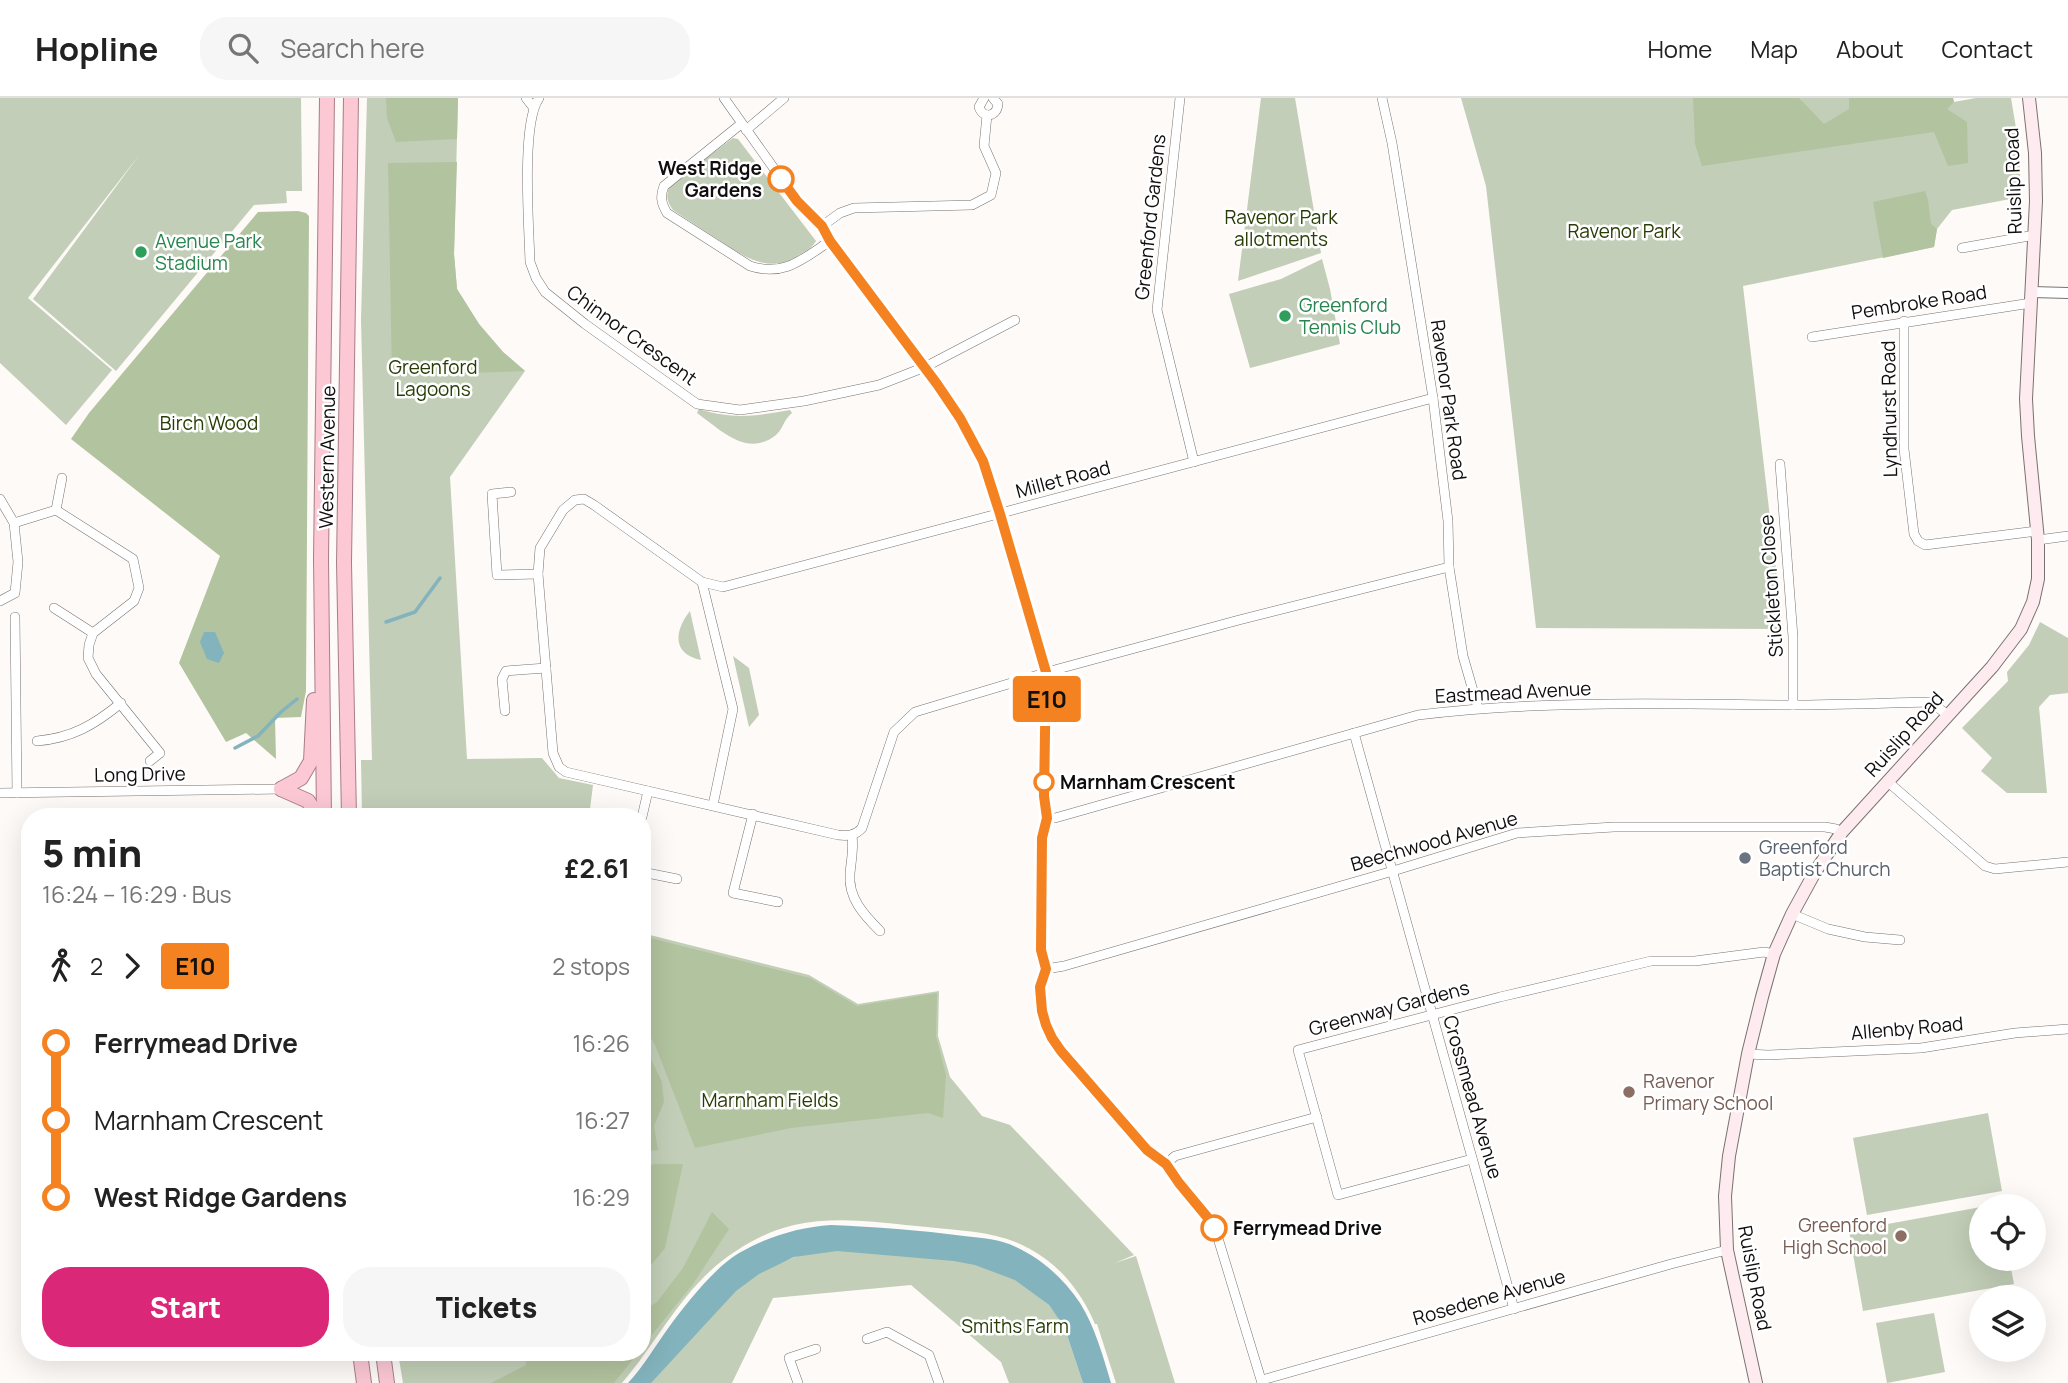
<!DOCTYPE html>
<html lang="en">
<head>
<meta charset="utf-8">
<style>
  :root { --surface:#fff; --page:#f6f6f6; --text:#222; --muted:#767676; --line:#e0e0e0; --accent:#db2777 }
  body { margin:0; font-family:Manrope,sans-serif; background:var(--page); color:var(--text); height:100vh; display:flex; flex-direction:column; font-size:26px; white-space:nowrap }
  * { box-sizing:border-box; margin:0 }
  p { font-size:23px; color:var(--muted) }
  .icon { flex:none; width:38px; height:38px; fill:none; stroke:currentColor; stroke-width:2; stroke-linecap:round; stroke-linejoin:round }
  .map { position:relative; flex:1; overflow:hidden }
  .drawer { position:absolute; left:21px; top:710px; width:630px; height:553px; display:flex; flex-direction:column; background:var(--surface); border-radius:28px; box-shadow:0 7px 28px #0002 }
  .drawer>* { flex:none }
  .badge { padding:0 14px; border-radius:5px; font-size:24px; line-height:46px }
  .controls { position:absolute; left:1969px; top:1096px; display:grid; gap:14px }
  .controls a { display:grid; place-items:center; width:77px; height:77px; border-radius:50%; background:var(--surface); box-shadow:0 7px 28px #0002; font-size:35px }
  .map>.badge { position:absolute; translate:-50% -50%; box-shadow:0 0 0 4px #fff }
  .legs { display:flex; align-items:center; gap:10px; height:77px; padding:0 21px; font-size:23px }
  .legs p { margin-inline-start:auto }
  .summary { display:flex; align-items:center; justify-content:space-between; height:119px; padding:0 21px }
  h1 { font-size:38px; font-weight:800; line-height:52px }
  .button { display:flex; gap:14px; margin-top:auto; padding:14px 21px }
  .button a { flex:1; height:80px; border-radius:28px; background:var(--accent); color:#fff; font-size:28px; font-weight:800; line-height:80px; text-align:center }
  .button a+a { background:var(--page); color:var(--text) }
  ul { padding:0 21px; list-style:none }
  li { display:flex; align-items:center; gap:24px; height:77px; font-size:26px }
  li i { display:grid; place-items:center; width:10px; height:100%; margin:0 9px; background:currentColor }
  li i::after { content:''; width:18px; height:18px; margin:-9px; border:5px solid; border-radius:50%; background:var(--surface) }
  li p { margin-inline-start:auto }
  li:first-child i { background:linear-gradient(#0000 50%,currentColor 0) }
  li:last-child i { background:linear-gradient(currentColor 50%,#0000 0) }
  header { display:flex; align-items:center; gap:42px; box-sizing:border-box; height:98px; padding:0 35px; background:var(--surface); border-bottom:2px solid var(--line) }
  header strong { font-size:33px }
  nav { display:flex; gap:38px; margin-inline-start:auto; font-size:24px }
  .search { width:490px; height:63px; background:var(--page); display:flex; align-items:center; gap:18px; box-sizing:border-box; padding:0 24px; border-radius:28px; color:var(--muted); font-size:26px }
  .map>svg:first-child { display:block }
  .green { fill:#c2ceb7 }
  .forest { fill:#b2c39f }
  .water { fill:#83b3bc }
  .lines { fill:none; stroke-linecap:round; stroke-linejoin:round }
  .stream { stroke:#83b3bc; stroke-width:3.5 }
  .minor-casing { stroke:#787371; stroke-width:10 }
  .tertiary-casing { stroke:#787371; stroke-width:12 }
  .secondary-casing { stroke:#787371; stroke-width:14 }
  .trunk-casing { stroke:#a87e88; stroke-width:16 }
  .minor { stroke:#fff; stroke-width:9 }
  .tertiary { stroke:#fff; stroke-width:10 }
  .secondary { stroke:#feebef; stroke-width:12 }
  .trunk { stroke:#fbc8d4; stroke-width:14 }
  .line-1-casing { stroke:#fff; stroke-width:16 }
  .line-1 { stroke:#f58220; stroke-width:10 }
  .stop-1-dot { fill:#fff; stroke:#f58220; stroke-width:3.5 }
  .leisure-dot { fill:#2e9e5b; stroke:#fff; stroke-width:2.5 }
  .worship-dot { fill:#6b7280; stroke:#fff; stroke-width:2.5 }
  .education-dot { fill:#8d6e63; stroke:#fff; stroke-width:2.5 }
  .labels { text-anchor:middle; stroke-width:5; stroke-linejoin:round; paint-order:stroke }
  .stop-label { font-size:19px; font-weight:bold; fill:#0f0d0d; stroke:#fff; text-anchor:start }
  .street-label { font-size:19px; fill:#0f0d0d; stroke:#fff }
  .park-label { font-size:19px; fill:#283d05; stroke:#fff }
  .leisure-label { font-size:19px; fill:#27864d; stroke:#fff; text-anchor:start }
  .worship-label { font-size:19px; fill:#5b616d; stroke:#fff; text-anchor:start }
  .education-label { font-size:19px; fill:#785e54; stroke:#fff; text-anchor:start }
</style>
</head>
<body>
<header>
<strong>Hopline</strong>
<div class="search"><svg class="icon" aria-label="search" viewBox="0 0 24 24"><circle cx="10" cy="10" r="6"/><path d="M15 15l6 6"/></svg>Search here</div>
<nav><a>Home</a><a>Map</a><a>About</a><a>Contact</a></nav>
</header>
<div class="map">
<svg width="2068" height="1285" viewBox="0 0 2068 1285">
  <rect width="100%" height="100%" fill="#fefaf7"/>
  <g class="green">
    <polygon points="0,0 301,0 302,93 286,93 287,105 254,107 116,273 33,201 140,56 28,200 112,272 66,327 0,265"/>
    <polygon points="367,0 458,0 454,156 457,191 479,226 503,254 525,273 450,379 467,661 542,660 559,680 593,687 589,719 362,719 361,662 372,662 361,222"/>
    <polygon points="1261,0 1295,0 1321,155 1238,183"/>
    <polygon points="1461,0 1953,0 1954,4 1976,0 2011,0 2019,48 2021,99 1952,112 1937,131 1934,149 1743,188 1783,531 1536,530 1486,88"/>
    <path d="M733 40 738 41 816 143C812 150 806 153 799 157 770 177 744 159 719 142 703 132 688 122 673 112 666 102 666 97 670 87Z"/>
    <polygon points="1322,161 1330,191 1340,246 1250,270 1229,196 1281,181"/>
    <path d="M699 311C734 322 756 318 790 312L792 315C783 322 784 330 776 337 747 360 721 332 697 315Z"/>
    <path d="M690 513 701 562C672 556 674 533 690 513Z"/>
    <polygon points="2040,524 2068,540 2068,595 2050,597 2039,609 2047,695 2007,695 1981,673 1992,660 1962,630 2008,583 2007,574 2029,547"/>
    <polygon points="733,558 749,570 759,617 749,629"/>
    <path d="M642 835 809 877 858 906 939 893 938 938 950 979 982 1018 1010 1027 1134 1157 1115 1165 1136 1158 1175 1285H1116L1097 1226H1095C1082 1195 1060 1167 1030 1151 999 1133 962 1133 927 1129 883 1125 838 1117 794 1127 773 1132 754 1141 736 1153 685 1185 660 1241 622 1285H403L398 1255H642Z"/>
    <polygon points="1988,1015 2002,1093 1867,1117 1853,1040"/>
    <polygon points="1981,1109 1981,1160 2009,1160 2014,1186 1863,1213 1849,1133"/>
    <polygon points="815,1151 946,1157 1008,1176 1049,1207 1059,1221 1066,1234 1083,1285 1009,1285 1001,1264 911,1187 773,1200 732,1285 648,1285 750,1177"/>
    <polygon points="1934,1215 1945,1274 1887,1285 1876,1225"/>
  </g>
  <g class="forest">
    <polygon points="386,0 458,0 457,41 396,44 387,20"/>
    <polygon points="1693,0 1799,0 1824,26 1849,11 1849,0 1953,0 1954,4 1947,11 1967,24 1968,65 1948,68 1934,34 1702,68 1695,46"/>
    <polygon points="457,64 454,156 457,191 479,226 503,254 525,273 392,278 388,65"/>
    <polygon points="1925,93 1928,102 1931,126 1937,131 1934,149 1883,160 1873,104"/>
    <polygon points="298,113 306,115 309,118 306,593 301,619 275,620 276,661 246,635 226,644 179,565 220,458 71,341 89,315 258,114"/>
    <polygon points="642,838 810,880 857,908 937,895 936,938 946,977 943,1020 928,1015 791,1030 695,1050 655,947 642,926"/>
    <polygon points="642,943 662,984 664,1004 654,1028 658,1052 642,1054"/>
    <polygon points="654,1066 683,1066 665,1150 642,1178 642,1070"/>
    <polygon points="712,1114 729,1131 693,1186 642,1249 642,1213 657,1204 683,1170"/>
    <polygon points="525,1255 638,1255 614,1285 491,1285 526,1267"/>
  </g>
  <g class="water">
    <polygon points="204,534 215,534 224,555 219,565 207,561 200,544"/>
    <path d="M831 1127C875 1129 920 1132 964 1138 982 1140 1000 1141 1016 1149 1042 1161 1064 1181 1080 1205 1095 1229 1103 1258 1111 1285H1083L1066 1234 1060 1223 1049 1207 1015 1182 975 1167 954 1163 837 1153 794 1159 759 1176 736 1193 651 1285H628C644 1268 655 1248 669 1229 686 1206 715 1169 739 1155 767 1139 799 1129 831 1127Z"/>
  </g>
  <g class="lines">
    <g class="stream">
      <polyline points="386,524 415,514 440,480"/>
      <polyline points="235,650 258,638 281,614 297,601"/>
    </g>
    <g class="minor-casing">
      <g id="minor">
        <polyline points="526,0 533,9"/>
        <path d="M539 0C521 25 529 129 530 164L536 180 545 194 585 226 697 306 740 312 804 303 879 287 925 269 1015 222"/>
        <polyline points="724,0 797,103 822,128 830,143 925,269 960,320 983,363 1001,417 1046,574 1043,698 1047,720 1042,740 1041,852 1046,871 1039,889 1042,913 1046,927 1052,941 1061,953 1147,1052 1166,1066 1179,1085 1208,1120 1217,1137 1262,1285"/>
        <path d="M984 0 979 9C983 21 997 19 998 6L993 0"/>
        <polyline points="1180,0 1157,212 1194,364"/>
        <polyline points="1382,0 1392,45 1433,300 1448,423 1449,469 1463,558 1478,610"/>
        <path d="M741 26 664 88C660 98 661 105 667 115L750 168C784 179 803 161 830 143"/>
        <polyline points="746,32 784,0"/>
        <polyline points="822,128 840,115 854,110 972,107 991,97 996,75 984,48 987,17"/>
        <polyline points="1962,150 2035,137"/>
        <polyline points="1904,223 1904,351 1914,436 1918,443 1925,447 2037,433"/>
        <polyline points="1812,239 2031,205"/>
        <path d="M1433 300 723 489 702 484 594 407 584 401 575 402 563 412 540 450 538 476 553 655 559 669 566 674 838 737C847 738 855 738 862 730L894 634 915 614 1058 571 1239 522 1449 469"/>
        <polyline points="1780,366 1793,539 1793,607"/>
        <polyline points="511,394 492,396 497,477 538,476"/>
        <polyline points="0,401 14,425 18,464 15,495 0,503"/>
        <polyline points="56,412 62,380"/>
        <polyline points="14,425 56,412 133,461 139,490 134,503 93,535 89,547 88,560 96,576 160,655 150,663"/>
        <polyline points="2038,442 2068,438"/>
        <polyline points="702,484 733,611 713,707"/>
        <polyline points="54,510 93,535"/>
        <polyline points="15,519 17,695"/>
        <polyline points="505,613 502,581 506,573 546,570"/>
        <polyline points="1354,635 1514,1211"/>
        <path d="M37 643C72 640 94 627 121 605"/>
        <polyline points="1887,683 1985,768 1995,771 2068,764"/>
        <polyline points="0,695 281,691"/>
        <polyline points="753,716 733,795 778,804"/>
        <polyline points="642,719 648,693"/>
        <path d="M1047 720H1055L1418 617C1542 602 1667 606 1791 607 1837 607 1884 605 1930 604L1948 617"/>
        <path d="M852 737C854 752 851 762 850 776 848 800 864 817 880 833"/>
        <polyline points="642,774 677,781"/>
        <polyline points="1792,816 1828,831 1865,839 1900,842"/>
        <polyline points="1046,871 1064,868 1393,773 1517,735 1614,729 1825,729 1836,731 1842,734"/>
        <polyline points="1748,956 1768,957 1921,950 2015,935 2068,931"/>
        <polyline points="1472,1061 1338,1097 1298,952 1500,899 1651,863 1695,863 1764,854 1774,856"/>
        <polyline points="1166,1066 1175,1058 1317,1019"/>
        <polyline points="867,1241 887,1234 929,1257 939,1285"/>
        <polyline points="1262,1282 1671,1166 1727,1152"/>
        <polyline points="798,1285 789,1260 816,1251"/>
      </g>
    </g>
    <g class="tertiary-casing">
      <polyline id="tertiary" points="2032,194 2068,195"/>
    </g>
    <g class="secondary-casing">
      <polyline id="secondary" points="1756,1285 1727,1152 1725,1098 1729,1058 1748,956 1762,899 1774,856 1792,816 1815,774 1842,734 1992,569 2021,531 2033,504 2038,481 2038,442 2028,338 2026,301 2036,103 2035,55 2029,0"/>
    </g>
    <g class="trunk-casing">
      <g id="trunk">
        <polyline points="281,691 301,680 311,663 314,602"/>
        <polyline points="281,691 308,703 318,719"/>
        <polyline points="324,719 321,461 327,0"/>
        <polyline points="349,719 344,465 351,0"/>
        <polyline points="360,1255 364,1285"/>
        <polyline points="383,1255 387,1285"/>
      </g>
    </g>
    <use href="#minor" class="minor"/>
    <use href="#tertiary" class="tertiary"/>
    <use href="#secondary" class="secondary"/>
    <use href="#trunk" class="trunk"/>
  </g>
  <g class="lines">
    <g class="line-1-casing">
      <polyline id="line-1" points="781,81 797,103 822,128 830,143 937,286 960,320 983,363 1000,416 1046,574 1044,698 1047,720 1042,740 1041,852 1046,871 1040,889 1042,913 1046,927 1052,940 1061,953 1147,1052 1166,1066 1179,1085 1208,1120 1214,1130"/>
    </g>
    <use href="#line-1" class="line-1"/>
  </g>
  <g class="stop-1-dot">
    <circle cx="781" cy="81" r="12"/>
    <circle cx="1044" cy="684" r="9"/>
    <circle cx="1214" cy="1130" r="12"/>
  </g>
  <g class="leisure-dot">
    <circle cx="141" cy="154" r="7"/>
    <circle cx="1285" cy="218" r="7"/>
  </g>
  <circle class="worship-dot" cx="1745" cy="760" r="7"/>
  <g class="education-dot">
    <circle cx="1629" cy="994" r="7"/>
    <circle cx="1901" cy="1138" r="7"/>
  </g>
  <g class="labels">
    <g class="stop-label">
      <text x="762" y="77" text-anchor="end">West Ridge<tspan x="762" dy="22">Gardens</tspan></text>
      <text x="1060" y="691">Marnham Crescent</text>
      <text x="1233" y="1137">Ferrymead Drive</text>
    </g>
    <g class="street-label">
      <text transform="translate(2013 83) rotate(-92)" y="7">Ruislip Road</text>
      <text transform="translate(1150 119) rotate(-84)" y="7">Greenford Gardens</text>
      <text transform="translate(1919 204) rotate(-9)" y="7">Pembroke Road</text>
      <text transform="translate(632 237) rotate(36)" y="7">Chinnor Crescent</text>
      <text transform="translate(1449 302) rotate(82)" y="7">Ravenor Park Road</text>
      <text transform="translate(1889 311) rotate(-91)" y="7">Lyndhurst Road</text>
      <text transform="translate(327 359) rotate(-89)" y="7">Western Avenue</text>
      <text transform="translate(1063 381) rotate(-15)" y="7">Millet Road</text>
      <text transform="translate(1771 488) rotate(-94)" y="7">Stickleton Close</text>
      <text transform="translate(1513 594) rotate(-3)" y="7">Eastmead Avenue</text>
      <text transform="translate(1904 636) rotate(-48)" y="7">Ruislip Road</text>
      <text transform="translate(140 676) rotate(-1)" y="7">Long Drive</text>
      <text transform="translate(1434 743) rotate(-16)" y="7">Beechwood Avenue</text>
      <text transform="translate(1389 910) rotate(-15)" y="7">Greenway Gardens</text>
      <text transform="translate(1907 930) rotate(-5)" y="7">Allenby Road</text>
      <text transform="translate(1473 999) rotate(74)" y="7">Crossmead Avenue</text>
      <text transform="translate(1755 1180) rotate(79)" y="7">Ruislip Road</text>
      <text transform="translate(1489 1199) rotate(-16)" y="7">Rosedene Avenue</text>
    </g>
    <g class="park-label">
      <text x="1281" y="126">Ravenor Park<tspan x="1281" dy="22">allotments</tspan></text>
      <text x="1624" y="140">Ravenor Park</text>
      <text x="433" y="276">Greenford<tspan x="433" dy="22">Lagoons</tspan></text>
      <text x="209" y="332">Birch Wood</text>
      <text x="770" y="1009">Marnham Fields</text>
      <text x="1015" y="1235">Smiths Farm</text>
    </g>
    <g class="leisure-label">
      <text x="155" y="150">Avenue Park<tspan x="155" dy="22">Stadium</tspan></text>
      <text x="1299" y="214">Greenford<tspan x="1299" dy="22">Tennis Club</tspan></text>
    </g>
    <g class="worship-label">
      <text x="1759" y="756">Greenford<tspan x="1759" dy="22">Baptist Church</tspan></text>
    </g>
    <g class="education-label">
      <text x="1643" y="990">Ravenor<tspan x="1643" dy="22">Primary School</tspan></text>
      <text x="1887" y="1134" text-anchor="end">Greenford<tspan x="1887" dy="22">High School</tspan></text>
    </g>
  </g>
</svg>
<div class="controls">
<a><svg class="icon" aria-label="locate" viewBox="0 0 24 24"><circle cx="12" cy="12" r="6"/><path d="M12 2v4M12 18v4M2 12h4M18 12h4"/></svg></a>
<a><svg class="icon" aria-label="layers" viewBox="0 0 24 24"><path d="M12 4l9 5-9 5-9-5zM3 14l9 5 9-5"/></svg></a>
</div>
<b class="badge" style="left:1047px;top:601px;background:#f58220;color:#111">E10</b>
<section class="drawer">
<div class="summary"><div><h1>5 min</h1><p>16:24 – 16:29 · Bus</p></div><b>£2.61</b></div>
<div class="legs"><svg class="icon" aria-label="walk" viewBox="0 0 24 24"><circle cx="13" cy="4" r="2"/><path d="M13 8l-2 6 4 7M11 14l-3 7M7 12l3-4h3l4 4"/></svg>2<svg class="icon" aria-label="forward" viewBox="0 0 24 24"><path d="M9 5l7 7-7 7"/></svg><b class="badge" style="background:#f58220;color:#111">E10</b><p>2 stops</p></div>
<ul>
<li><i style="color:#f58220"></i><b>Ferrymead Drive</b><p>16:26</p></li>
<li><i style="color:#f58220"></i><span>Marnham Crescent</span><p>16:27</p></li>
<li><i style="color:#f58220"></i><b>West Ridge Gardens</b><p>16:29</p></li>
</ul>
<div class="button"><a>Start</a><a>Tickets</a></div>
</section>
</div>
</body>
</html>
